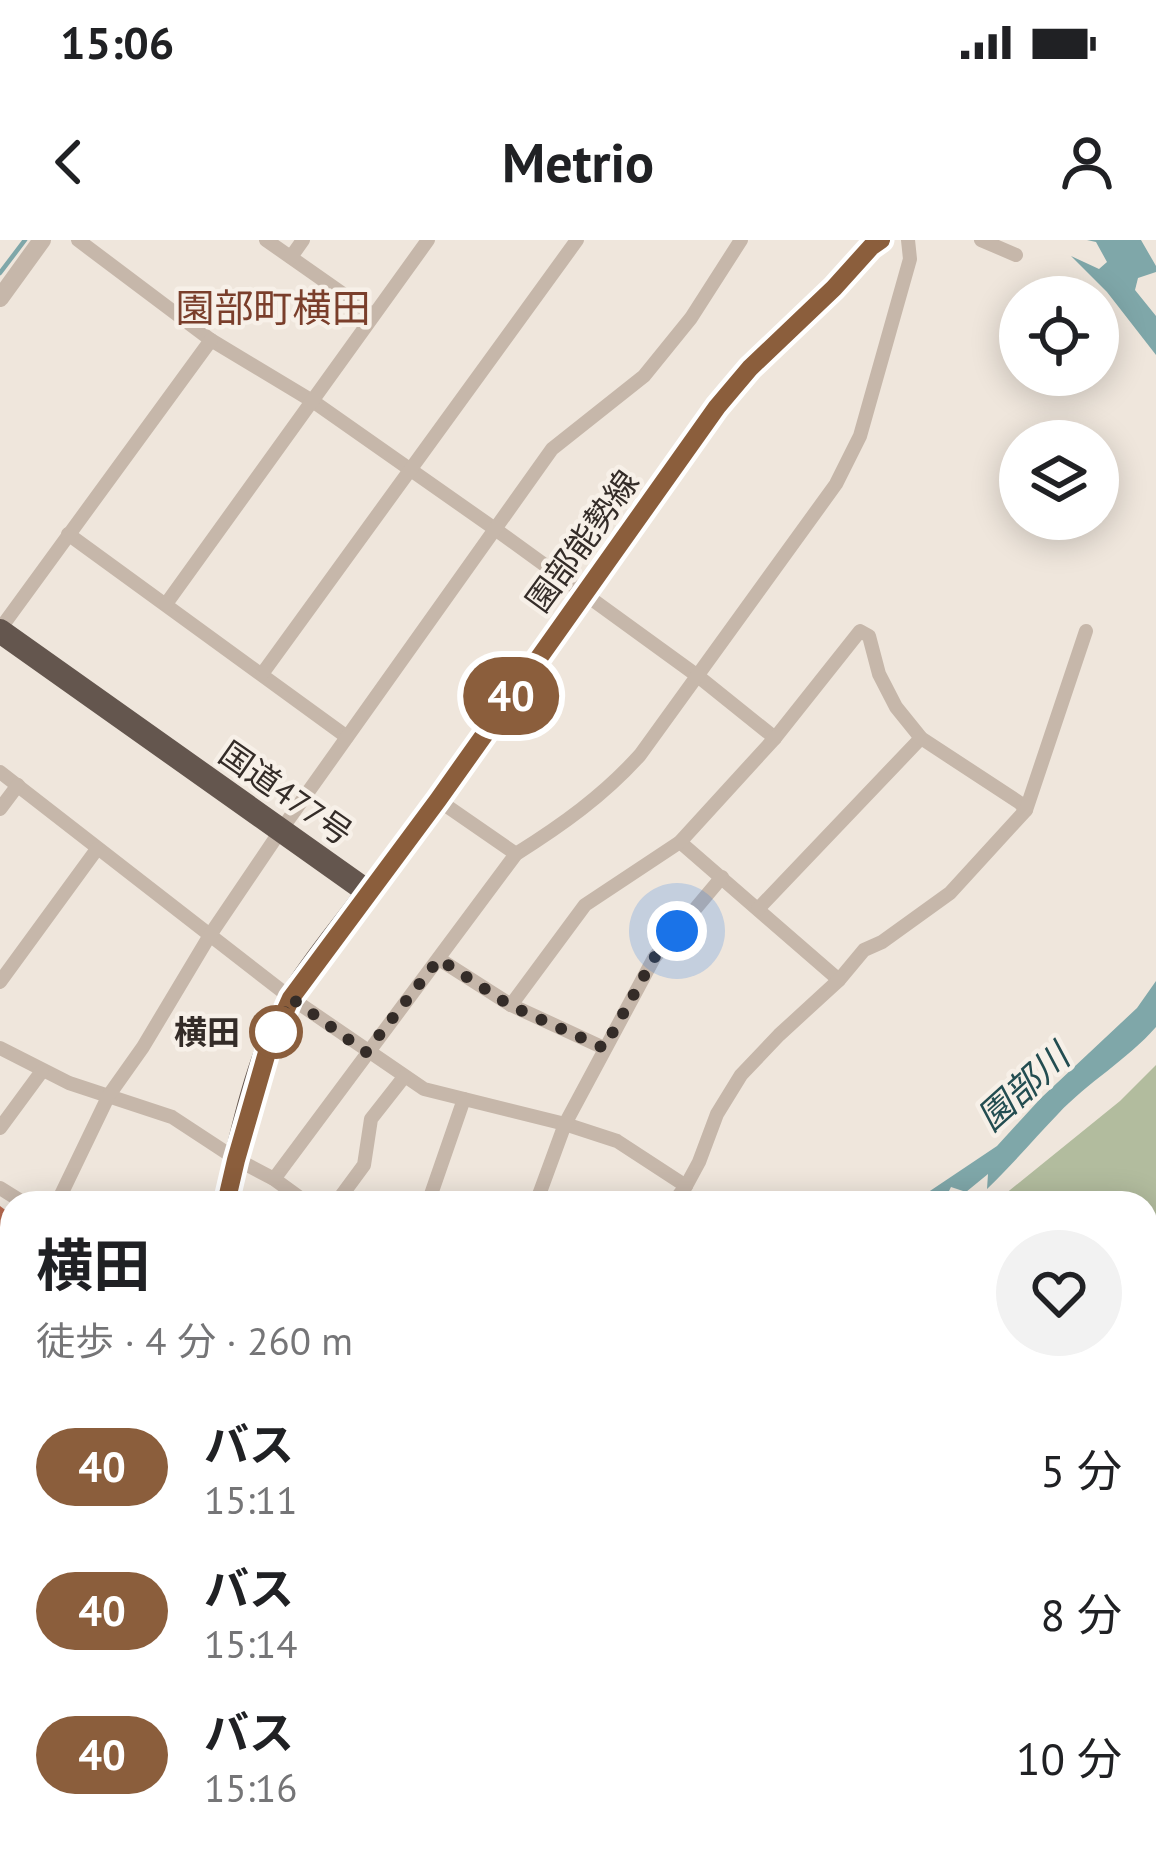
<!DOCTYPE html>
<html lang="ja">
<head>
<meta charset="utf-8">
<style>
  :root { --surface:#fff; --page:#f2f2f2; --text:#202124; --muted:#757577 }
  body { margin:0; font-family:"PT Sans","Noto Sans JP",sans-serif; background:var(--page); color:var(--text); height:100vh; display:flex; flex-direction:column; font-size:45px; white-space:nowrap }
  * { box-sizing:border-box; margin:0 }
  p { font-size:39px; color:var(--muted) }
  .icon { flex:none; width:66px; height:66px; fill:none; stroke:currentColor; stroke-width:2; stroke-linecap:round; stroke-linejoin:round }
  .map { position:relative; flex:1; overflow:hidden }
  .details { position:absolute; left:0px; top:951px; width:1158px; height:663px; display:flex; flex-direction:column; background:var(--surface); border-radius:36px 36px 0 0; box-shadow:0 6px 30px #0003 }
  .details>* { flex:none }
  .badge { padding:0 24px; border-radius:39px; font-size:42px; line-height:78px }
  .tools { position:absolute; left:999px; top:36px; display:grid; gap:24px }
  .tools a { display:grid; place-items:center; width:120px; height:120px; border-radius:50%; background:var(--surface); box-shadow:0 6px 30px #0003; font-size:60px }
  .you { position:absolute; width:60px; height:60px; margin:-30px; border:9px solid #fff; border-radius:50%; background:#1a73e8; box-shadow:0 0 0 18px #1a73e833 }
  .map>.badge { position:absolute; translate:-50% -50%; box-shadow:0 0 0 6px #fff }
  .round { display:grid; place-items:center; flex:none; width:126px; height:126px; border-radius:63px; background:var(--page) }
  .overview { display:flex; align-items:center; justify-content:space-between; height:204px; padding:0 36px }
  h1 { font-size:57px; font-weight:700; line-height:90px }
  ul { padding:0; list-style:none }
  li { display:flex; align-items:center; gap:36px; height:144px; padding:0 36px }
  li div { flex:1 }
  li b { display:block; font-size:45px }
  li em { font-style:normal }
  li .badge { min-width:132px; font-weight:700; text-align:center }
  .status { display:flex; justify-content:space-between; align-items:center; height:84px; padding:0 60px; background:var(--surface); direction:ltr }
  .status svg { height:33px; fill:currentColor }
  header { display:flex; justify-content:space-between; align-items:center; height:156px; padding:0 36px; background:var(--surface); font-size:54px; font-weight:700 }
  .map>svg:first-child { display:block }
  .green { fill:#b2bc9e }
  .water { fill:#7fa7a9 }
  .lines { fill:none; stroke-linecap:round; stroke-linejoin:round }
  .stream { stroke:#7fa7a9; stroke-width:4.5 }
  .building { fill:#b86b51 }
  .minor { stroke:#c6b7aa; stroke-width:14 }
  .tertiary { stroke:#c6b7aa; stroke-width:18 }
  .primary { stroke:#74645b; stroke-width:21 }
  .trunk { stroke:#64564e; stroke-width:24 }
  .line-casing { stroke:#fff; stroke-width:27 }
  .line { stroke:#8b5e3c; stroke-width:18 }
  .walk { stroke:#342c28; stroke-width:12; stroke-dasharray:0 21.6 }
  .stop-dot { fill:#fff; stroke:#8b5e3c; stroke-width:6 }
  .labels { text-anchor:middle; stroke-width:9; stroke-linejoin:round; paint-order:stroke }
  .street-label { font-size:33px; fill:#342c28; stroke:#f7f0e8 }
  .stop-label { font-size:33px; font-weight:bold; fill:#342c28; stroke:#f7f0e8; text-anchor:end }
  .water-label { font-size:36px; font-style:italic; fill:#234d51; stroke:#f7f0e8 }
  .quarter-label { font-size:39px; fill:#7a3e2b; stroke:#f7f0e8 }
</style>
</head>
<body>
<div class="status"><b>15:06</b><svg viewBox="0 0 49 12"><path d="M0 12V9h3v3zM5 12V6h3v6zM10 12V3h3v9zM15 12V0h3v12zM26 1h20v11H26zM47 4h2v5h-2z"/></svg></div>
<header><svg class="icon" aria-label="back" viewBox="0 0 24 24"><path d="M15 5l-7 7 7 7"/></svg>Metrio<svg class="icon" aria-label="person" viewBox="0 0 24 24"><circle cx="12" cy="8" r="4"/><path d="M4 21q1-7 8-7t8 7"/></svg></header>
<div class="map">
<svg width="1156" height="1613" viewBox="0 0 1156 1613">
  <rect width="100%" height="100%" fill="#efe6dc"/>
  <g class="green">
    <polygon points="1156,825 1156,1174 1146,1177 1146,963 994,963 1120,861"/>
    <polygon points="12,1036 12,1391 0,1398 0,1053"/>
  </g>
  <g class="water">
    <polygon points="1087,0 1141,0 1156,26 1156,32 1138,38 1135,50 1156,76 1156,115 1107,52 1071,16 1099,29 1107,22 1096,2"/>
    <path d="M1156 741V787C1127 820 1088 842 1058 874 1034 899 1012 925 987 949L988 934 966 952 951 947 943 963H912L997 906 1041 858 1137 768Z"/>
  </g>
  <g class="lines">
    <g class="stream">
      <polyline points="0,33 25,0"/>
      <polyline points="1146,1202 1156,1195"/>
    </g>
  </g>
  <polygon class="building" points="0,966 12,975 12,1026 0,1042"/>
  <g class="lines">
    <g class="minor">
      <polyline points="78,0 211,100 314,162 495,289 699,437 775,498"/>
      <polyline points="266,0 373,75"/>
      <polyline points="981,0 1016,15"/>
      <polyline points="291,17 303,0"/>
      <polyline points="68,294 347,497"/>
      <polyline points="166,364 428,0"/>
      <polyline points="0,389 211,100"/>
      <polyline points="262,434 577,0"/>
      <polyline points="0,532 291,758 424,849 565,884 617,901 686,946"/>
      <polyline points="438,560 516,614"/>
      <polyline points="0,569 18,545"/>
      <polyline points="680,602 839,740"/>
      <polyline points="758,669 921,498"/>
      <polyline points="439,719 511,765 604,808"/>
      <polyline points="0,742 97,609"/>
      <polyline points="511,765 585,665 680,602 775,498 860,391 869,396 879,434 896,467 921,498 1020,563 1026,570"/>
      <polyline points="0,808 69,843 172,877 236,919 274,939 307,963"/>
      <polyline points="0,888 42,831"/>
      <path d="M274 939 516 614C562 585 603 556 640 515L836 244 860 196 910 19 908 0"/>
      <polyline points="0,948 24,963"/>
      <polyline points="57,963 109,855 143,807 210,695 281,590 552,209 644,136 691,78 741,0"/>
      <polyline points="336,963 364,925 371,879 404,837"/>
      <polyline points="428,963 464,859"/>
      <polyline points="536,963 565,884 654,718 722,637"/>
      <polyline points="673,963 686,946 699,922 717,874 741,835 779,795 839,740 864,710 882,702 950,653 1026,570 1086,391"/>
      <polyline points="652,1602 670,1613"/>
      <polyline points="86,1613 107,1602"/>
      <polyline points="800,1613 811,1602"/>
      <polyline points="1112,1613 1122,1602"/>
    </g>
    <polyline class="tertiary" points="0,58 42,0"/>
    <path class="primary" d="M368 652 438 560 717 167C767 108 826 59 877 0"/>
    <g class="trunk">
      <path d="M0 391 368 652C343 687 313 721 291 758 258 814 240 899 226 963"/>
      <polyline points="1146,1541 1156,1542"/>
      <polyline points="207,1602 208,1613"/>
      <polyline points="525,1613 540,1602"/>
    </g>
  </g>
  <g class="lines">
    <g class="line-casing">
      <polyline id="line" points="226,963 236,920 268,809 291,758 438,560 717,167 750,128 834,48 871,7 881,0"/>
    </g>
    <use href="#line" class="line"/>
    <polyline class="walk" points="276,792 291,758 366,812 439,719 511,766 604,808 654,718 677,691"/>
  </g>
  <circle class="stop-dot" cx="276" cy="792" r="24"/>
  <g class="labels">
    <g class="street-label">
      <text transform="translate(582 301) rotate(-54)" y="12">園部能勢線</text>
      <text transform="translate(286 553) rotate(35)" y="12">国道477号</text>
    </g>
    <g class="stop-label">
      <text x="240" y="804">横田</text>
    </g>
    <g class="water-label">
      <text transform="translate(1023 847) rotate(-42)" y="13">園部川</text>
    </g>
    <g class="quarter-label">
      <text x="273" y="82">園部町横田</text>
    </g>
  </g>
</svg>
<div class="tools">
<a><svg class="icon" aria-label="locate" viewBox="0 0 24 24"><circle cx="12" cy="12" r="6"/><path d="M12 2v4M12 18v4M2 12h4M18 12h4"/></svg></a>
<a><svg class="icon" aria-label="layers" viewBox="0 0 24 24"><path d="M12 4l9 5-9 5-9-5zM3 14l9 5 9-5"/></svg></a>
</div>
<div class="you" style="left:677px;top:691px"></div>
<b class="badge" style="left:511px;top:456px;background:#8b5e3c;color:#fff">40</b>
<section class="details">
<div class="overview"><div><h1>横田</h1><p>徒歩 · 4 分 · 260 m</p></div><a class="round"><svg class="icon" aria-label="heart" viewBox="0 0 24 24"><path d="M12 20l-8-8c-3-5 5-10 8-4 3-6 11-1 8 4z"/></svg></a></div>
<ul>
<li><span class="badge" style="background:#8b5e3c;color:#fff">40</span><div><b>バス</b><p>15:11</p></div><em>5 分</em></li>
<li><span class="badge" style="background:#8b5e3c;color:#fff">40</span><div><b>バス</b><p>15:14</p></div><em>8 分</em></li>
<li><span class="badge" style="background:#8b5e3c;color:#fff">40</span><div><b>バス</b><p>15:16</p></div><em>10 分</em></li>
</ul>
</section>
</div>
</body>
</html>
